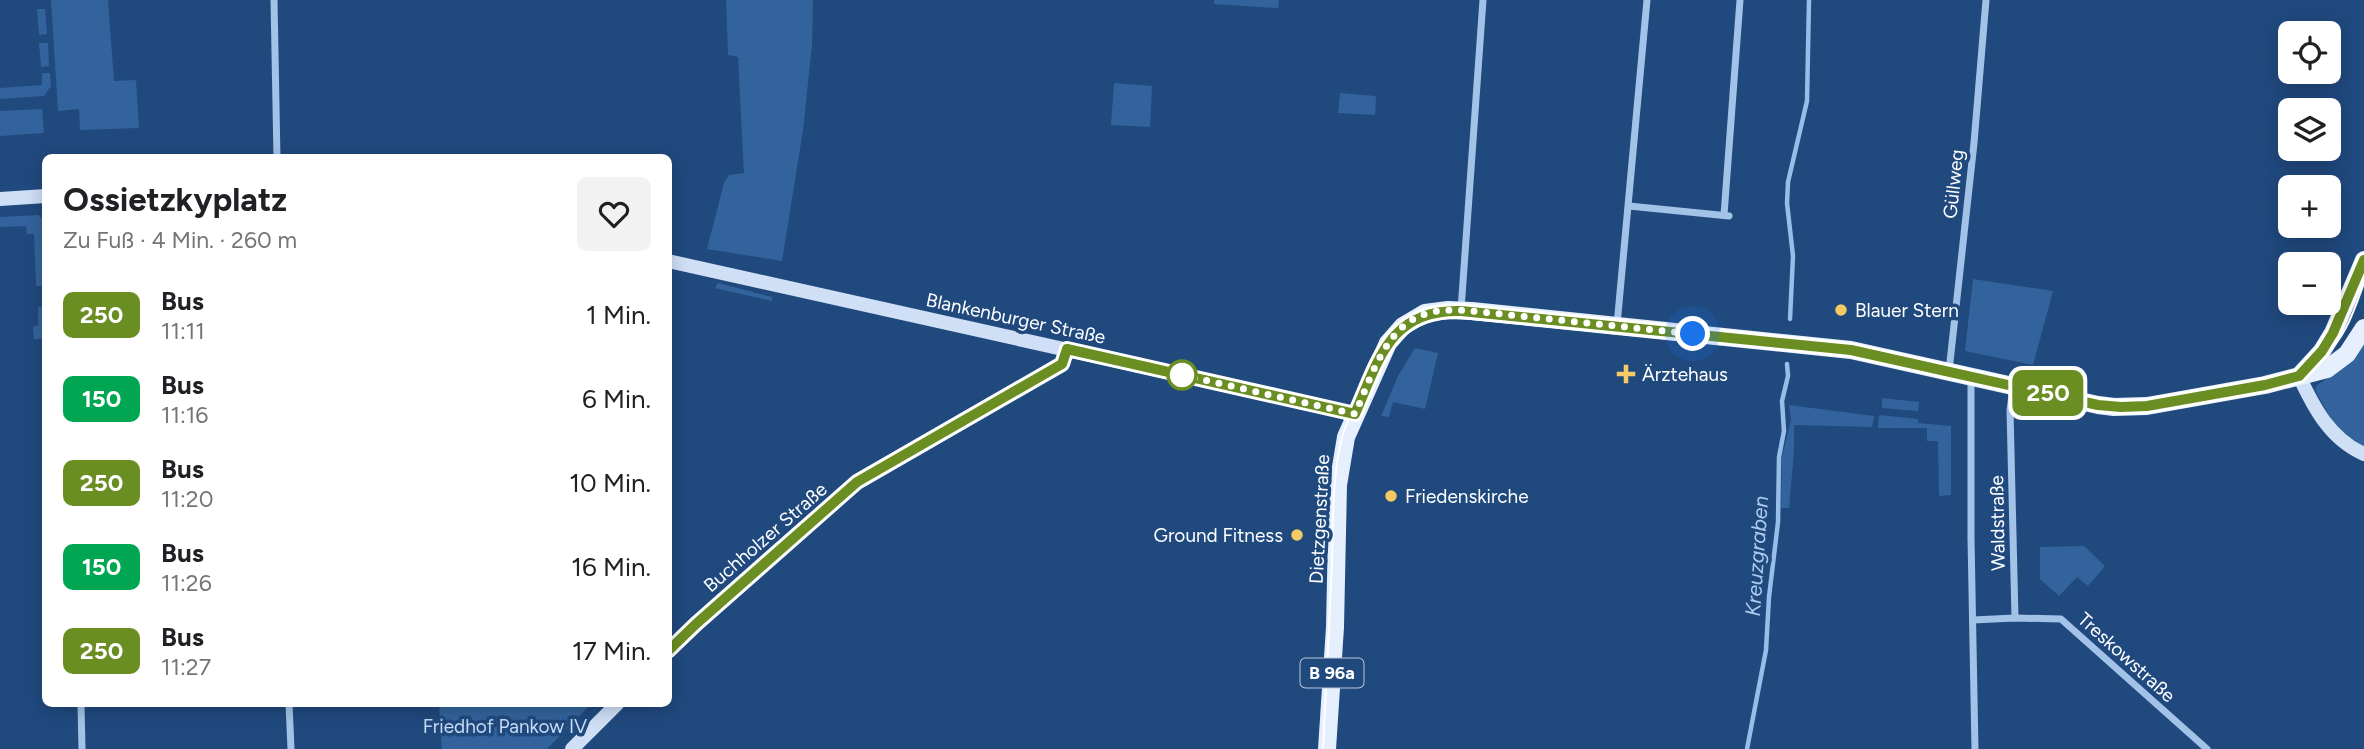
<!DOCTYPE html>
<html lang="de">
<head>
<meta charset="utf-8">
<style>
  :root { --surface:#fff; --page:#f2f2f2; --text:#202124; --muted:#757577 }
  body { margin:0; font-family:Figtree,sans-serif; background:var(--page); color:var(--text); height:100vh; display:flex; flex-direction:column; font-size:26px; white-space:nowrap }
  * { box-sizing:border-box; margin:0 }
  p { font-size:23px; color:var(--muted) }
  .icon { flex:none; width:38px; height:38px; fill:none; stroke:currentColor; stroke-width:2; stroke-linecap:round; stroke-linejoin:round }
  .map { position:relative; flex:1; overflow:hidden }
  .sheet { position:absolute; left:42px; top:154px; width:630px; height:553px; display:flex; flex-direction:column; background:var(--surface); border-radius:10px; box-shadow:0 4px 18px #0003 }
  .sheet>* { flex:none }
  .badge { padding:0 14px; border-radius:10px; font-size:24px; line-height:46px }
  .fabs { position:absolute; left:2278px; top:21px; display:grid; gap:14px }
  .fabs a { display:grid; place-items:center; width:63px; height:63px; border-radius:10px; background:var(--surface); box-shadow:0 4px 18px #0003; font-size:35px }
  .you { position:absolute; width:35px; height:35px; margin:-18px; border:5px solid #fff; border-radius:50%; background:#1a73e8; box-shadow:0 0 0 10px #1a73e833 }
  .map>.badge { position:absolute; translate:-50% -50%; box-shadow:0 0 0 4px #fff }
  .round { display:grid; place-items:center; flex:none; width:74px; height:74px; border-radius:10px; background:var(--page) }
  .overview { display:flex; align-items:center; justify-content:space-between; height:119px; padding:0 21px }
  h1 { font-size:33px; font-weight:700; line-height:52px }
  ul { padding:0; list-style:none }
  li { display:flex; align-items:center; gap:21px; height:84px; padding:0 21px }
  li div { flex:1 }
  li b { display:block; font-size:26px }
  li em { font-style:normal }
  li .badge { min-width:77px; font-weight:700; text-align:center }
  .map>svg:first-child { display:block }
  .green { fill:#33639c }
  .lines { fill:none; stroke-linecap:round; stroke-linejoin:round }
  .stream { stroke:#97bde9; stroke-width:4.5 }
  .street { stroke:#a3c2e7; stroke-width:7 }
  .secondary { stroke:#cedff6; stroke-width:14 }
  .primary { stroke:#e5effd; stroke-width:18 }
  .tram { stroke:#fff; stroke-width:2 }
  .line-casing { stroke:#fff; stroke-width:16 }
  .line { stroke:#6b8e23; stroke-width:10 }
  .walk { stroke:#fff; stroke-width:7; stroke-dasharray:0 12.6 }
  .poi-dot { fill:#f5ca64; stroke:#20497e; stroke-width:2.5 }
  .stop-dot { fill:#fff; stroke:#6b8e23; stroke-width:3.5 }
  .labels { text-anchor:middle; stroke-width:7; stroke-linejoin:round; paint-order:stroke }
  .shield { fill:#20497e; stroke:#bcc8d8; stroke-width:2 }
  .shield-label { font-size:18px; font-weight:bold; fill:#fff }
  .street-label { font-size:19px; fill:#fff; stroke:#20497e }
  .poi-label { font-size:19px; fill:#fff; stroke:#20497e; text-anchor:start }
  .park-label { font-size:19px; fill:#c7dcf6; stroke:#20497e }
  .water-label { font-size:21px; font-style:italic; fill:#afccef; stroke:#20497e }
</style>
</head>
<body>
<div class="map">
<svg width="2364" height="749" viewBox="0 0 2364 749">
  <rect width="100%" height="100%" fill="#20497e"/>
  <g class="green">
    <polygon points="51,0 108,0 114,81 136,80 139,128 80,130 79,109 58,111"/>
    <polygon points="726,0 813,0 812,45 803,130 782,261 707,249 724,183 729,175 744,173 738,57 728,55"/>
    <polygon points="1214,0 1279,0 1278,8 1214,4"/>
    <polygon points="37,9 45,9 47,34 39,35"/>
    <polygon points="39,43 48,43 49,66 41,67"/>
    <polygon points="42,73 50,73 51,86 44,96 0,99 0,88 42,85"/>
    <polygon points="1114,83 1152,86 1150,127 1111,125"/>
    <polygon points="1340,93 1376,96 1375,115 1338,113"/>
    <polygon points="42,109 44,133 0,136 0,111"/>
    <polygon points="38,215 43,219 46,286 36,286 34,234 27,234 26,226 0,227 0,217"/>
    <polygon points="1973,279 2053,291 2033,365 1965,351"/>
    <polygon points="718,283 772,297 772,301 715,288"/>
    <polygon points="38,307 45,307 45,339 34,339 33,327 38,325"/>
    <polygon points="959,308 1005,318 1005,319 1000,323 960,314"/>
    <polygon points="2364,344 2364,447 2336,428 2315,390 2317,385 2339,371"/>
    <polygon points="1415,348 1438,353 1425,409 1393,402 1389,417 1381,416 1398,376"/>
    <polygon points="1882,398 1919,402 1918,411 1882,408"/>
    <polygon points="1789,405 1874,416 1872,427 1794,425 1794,451 1789,508 1781,508 1782,457 1791,420"/>
    <polygon points="1879,415 1918,419 1918,423 1951,426 1951,495 1939,496 1938,441 1927,441 1927,428 1878,428"/>
    <polygon points="2084,546 2105,566 2088,586 2077,577 2059,596 2040,579 2040,547"/>
    <polygon points="439,704 591,704 547,749 442,749"/>
  </g>
  <g class="lines">
    <g class="stream">
      <polyline points="1790,319 1793,256 1787,203 1788,182 1807,101 1809,0"/>
      <polyline points="1747,749 1766,650 1769,597 1778,522 1779,457 1784,431 1782,401 1788,376 1787,364"/>
    </g>
    <g class="street">
      <polyline points="274,0 277,158"/>
      <polyline points="1629,206 1729,216"/>
      <polyline points="1724,215 1740,0"/>
      <polyline points="1461,310 1483,0"/>
      <polyline points="1617,325 1647,0"/>
      <polyline points="1949,371 1974,143 1986,0"/>
      <polyline points="1971,376 1971,538 1975,749"/>
      <polyline points="2013,388 2010,410 2015,618"/>
      <polyline points="1973,620 2015,618 2061,619 2207,749"/>
      <polyline points="81,704 82,749"/>
      <polyline points="289,704 291,749"/>
    </g>
    <g class="secondary">
      <polyline points="0,199 46,196"/>
      <polyline points="668,261 1355,414"/>
      <path d="M2299 376C2314 408 2330 439 2364 454"/>
      <polyline points="668,651 696,624 857,482 1062,364 1067,349"/>
      <polyline points="572,749 617,704"/>
    </g>
    <g class="primary">
      <polyline points="2299,376 2322,351 2333,333 2364,260"/>
      <polyline points="1327,749 1335,627 1338,485 1346,437 1388,343 1403,326 1425,313 1448,310 1472,311 1851,350 2098,405 2114,407 2147,406 2265,385 2327,369 2347,354 2364,328"/>
    </g>
    <path class="tram" d="M1323 749C1326 687 1329 625 1332 563 1333 523 1332 481 1341 441 1347 419 1358 398 1369 378 1391 334 1404 303 1461 307L1852 346 2094 401C2108 403 2122 405 2137 404 2160 403 2183 397 2206 392 2244 385 2292 384 2323 357 2346 338 2354 310 2364 283"/>
  </g>
  <g class="lines">
    <g class="line-casing">
      <path id="line" d="M668 651 696 624 857 482 1062 364 1067 349 1355 414C1379 359 1390 309 1461 311L1851 350 2098 405 2121 407 2147 406 2265 385 2299 376 2322 351 2333 333 2364 260"/>
    </g>
    <use href="#line" class="line"/>
    <path class="walk" d="M1182 375 1355 414C1371 378 1386 323 1429 313 1443 309 1458 310 1472 311L1693 334"/>
  </g>
  <g class="poi-dot">
    <circle cx="1841" cy="310" r="7"/>
    <path d="M1622.5 363.5h7v7h7v7h-7v7h-7v-7h-7v-7h7z"/>
    <circle cx="1391" cy="496" r="7"/>
    <circle cx="1297" cy="535" r="7"/>
  </g>
  <circle class="stop-dot" cx="1182" cy="375" r="14"/>
  <g class="labels">
    <rect class="shield" x="1300.5" y="658.5" width="63" height="29" rx="5"/>
    <g class="shield-label">
      <text x="1332" y="679">B 96a</text>
    </g>
    <g class="street-label">
      <text transform="translate(1953 184) rotate(-84)" y="7">Güllweg</text>
      <text transform="translate(1016 318) rotate(12)" y="7">Blankenburger Straße</text>
      <text transform="translate(1319 519) rotate(-87)" y="7">Dietzgenstraße</text>
      <text transform="translate(1997 523) rotate(-91)" y="7">Waldstraße</text>
      <text transform="translate(765 537) rotate(-41)" y="7">Buchholzer Straße</text>
      <text transform="translate(2127 657) rotate(42)" y="7">Treskowstraße</text>
    </g>
    <g class="poi-label">
      <text x="1855" y="317">Blauer Stern</text>
      <text x="1642" y="381">Ärztehaus</text>
      <text x="1405" y="503">Friedenskirche</text>
      <text x="1283" y="542" text-anchor="end">Ground Fitness</text>
    </g>
    <g class="park-label">
      <text x="505" y="733">Friedhof Pankow IV</text>
    </g>
    <g class="water-label">
      <text transform="translate(1757 556) rotate(-86)" y="7">Kreuzgraben</text>
    </g>
  </g>
</svg>
<div class="fabs">
<a><svg class="icon" aria-label="locate" viewBox="0 0 24 24"><circle cx="12" cy="12" r="6"/><path d="M12 2v4M12 18v4M2 12h4M18 12h4"/></svg></a>
<a><svg class="icon" aria-label="layers" viewBox="0 0 24 24"><path d="M12 4l9 5-9 5-9-5zM3 14l9 5 9-5"/></svg></a>
<a>+</a>
<a>−</a>
</div>
<div class="you" style="left:1693px;top:334px"></div>
<b class="badge" style="left:2048px;top:393px;background:#6b8e23;color:#fff">250</b>
<section class="sheet">
<div class="overview"><div><h1>Ossietzkyplatz</h1><p>Zu Fuß · 4 Min. · 260 m</p></div><a class="round"><svg class="icon" aria-label="heart" viewBox="0 0 24 24"><path d="M12 20l-8-8c-3-5 5-10 8-4 3-6 11-1 8 4z"/></svg></a></div>
<ul>
<li><span class="badge" style="background:#6b8e23;color:#fff">250</span><div><b>Bus</b><p>11:11</p></div><em>1 Min.</em></li>
<li><span class="badge" style="background:#00a651;color:#fff">150</span><div><b>Bus</b><p>11:16</p></div><em>6 Min.</em></li>
<li><span class="badge" style="background:#6b8e23;color:#fff">250</span><div><b>Bus</b><p>11:20</p></div><em>10 Min.</em></li>
<li><span class="badge" style="background:#00a651;color:#fff">150</span><div><b>Bus</b><p>11:26</p></div><em>16 Min.</em></li>
<li><span class="badge" style="background:#6b8e23;color:#fff">250</span><div><b>Bus</b><p>11:27</p></div><em>17 Min.</em></li>
</ul>
</section>
</div>
</body>
</html>
